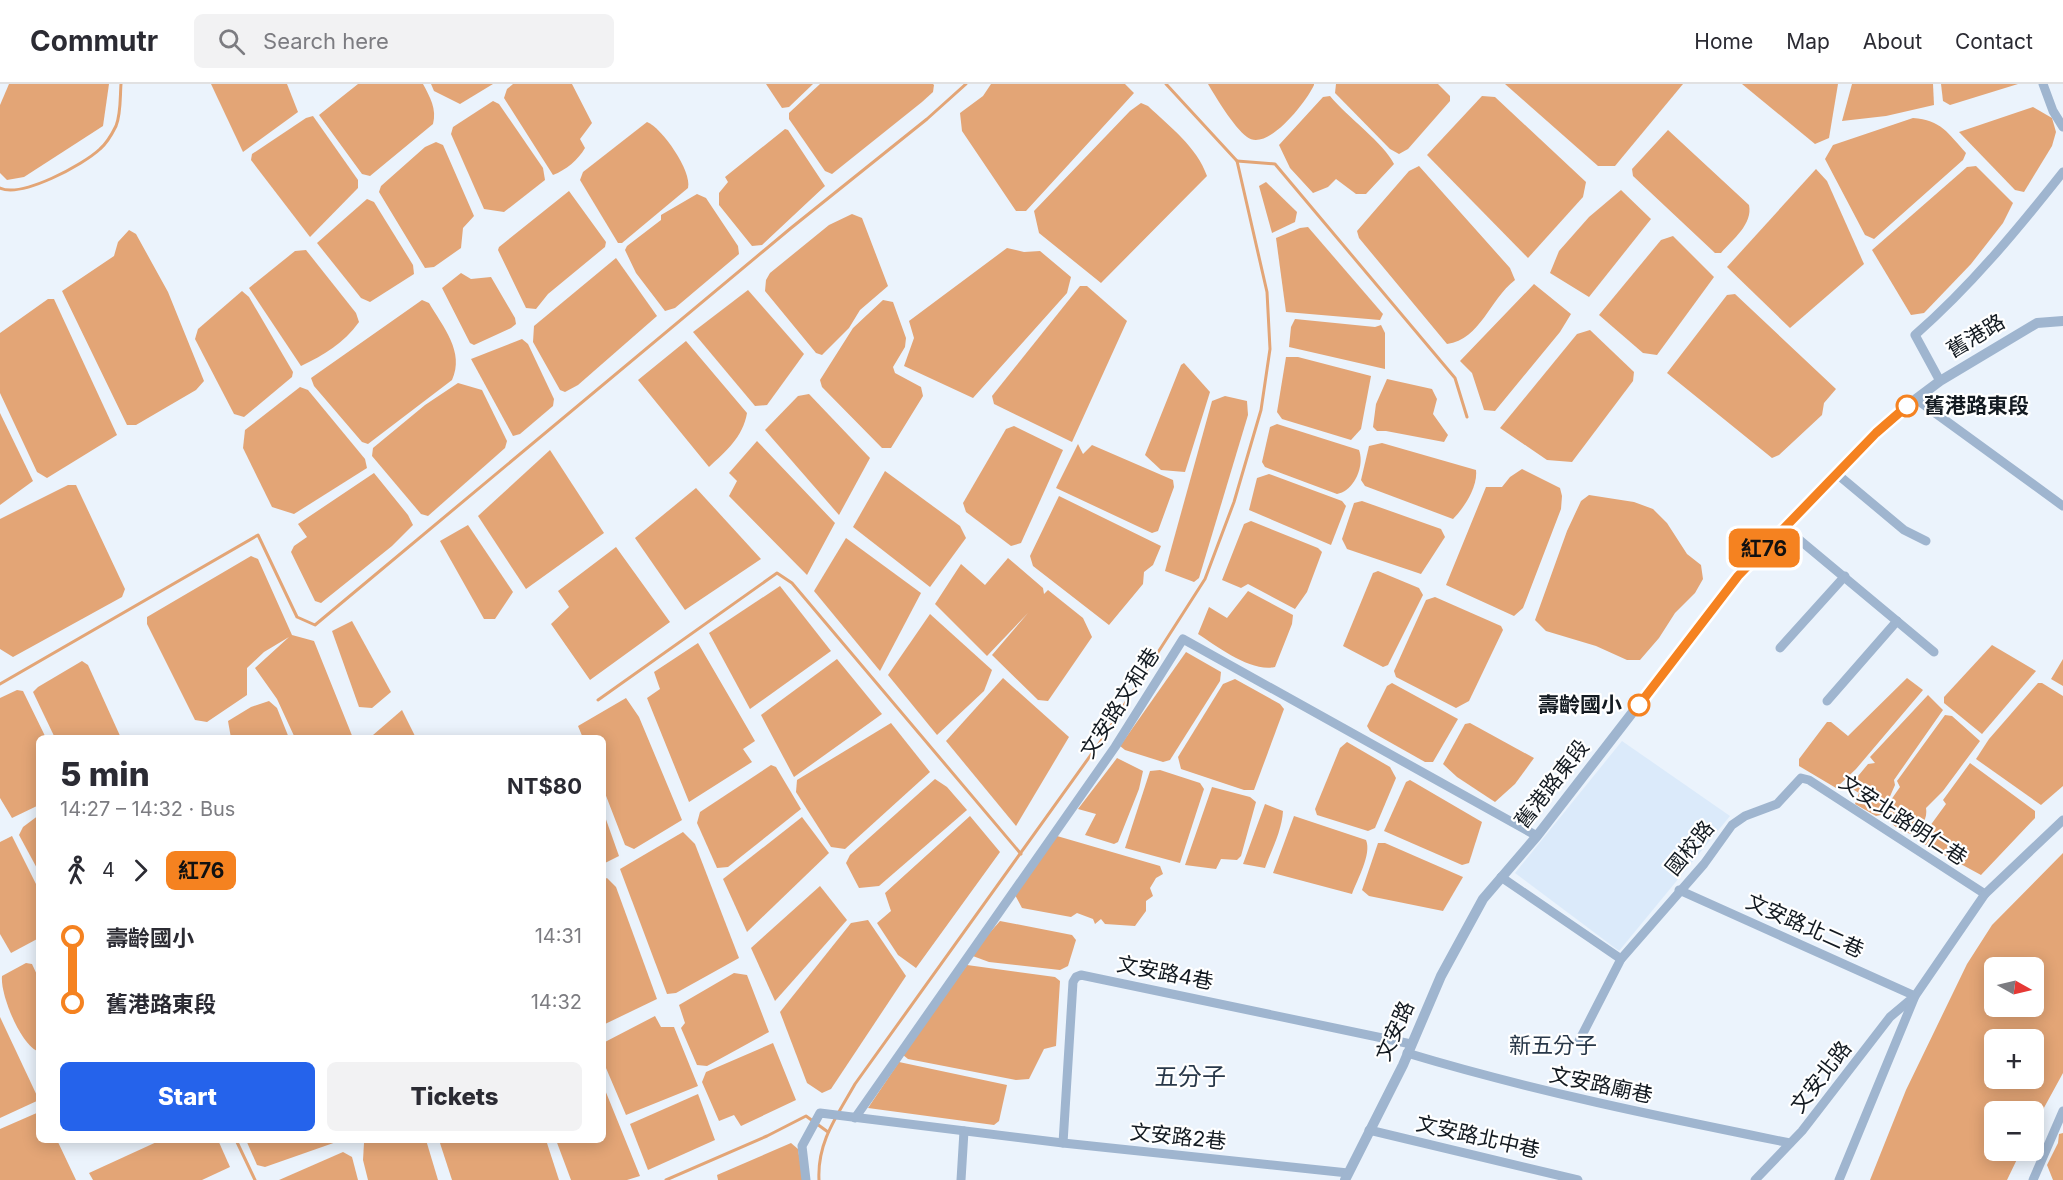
<!DOCTYPE html>
<html lang="en">
<head>
<meta charset="utf-8">
<style>
  :root { --surface:#fff; --page:#f2f2f3; --text:#2b2b33; --muted:#7c7c81; --line:#e1e1e2; --accent:#2563eb }
  body { margin:0; font-family:Inter,"Noto Sans TC",sans-serif; background:var(--page); color:var(--text); height:100vh; display:flex; flex-direction:column; font-size:22px; white-space:nowrap }
  * { box-sizing:border-box; margin:0 }
  p { font-size:20px; color:var(--muted) }
  .icon { flex:none; width:33px; height:33px; fill:none; stroke:currentColor; stroke-width:2; stroke-linecap:round; stroke-linejoin:round }
  .map { position:relative; flex:1; overflow:hidden }
  .details { position:absolute; left:36px; top:651px; width:570px; height:408px; display:flex; flex-direction:column; background:var(--surface); border-radius:9px; box-shadow:0 3px 15px #0003 }
  .details>* { flex:none }
  .badge { padding:0 12px; border-radius:9px; font-size:21px; line-height:39px }
  .needle { width:39px; rotate:98deg }
  .fabs { position:absolute; left:1984px; top:873px; display:grid; gap:12px }
  .fabs a { display:grid; place-items:center; width:60px; height:60px; border-radius:9px; background:var(--surface); box-shadow:0 3px 15px #0003; font-size:30px }
  .map>.badge { position:absolute; translate:-50% -50%; box-shadow:0 0 0 3px #fff }
  .legs { display:flex; align-items:center; gap:9px; height:66px; padding:0 24px; font-size:20px }
  .legs p { margin-inline-start:auto }
  .summary { display:flex; align-items:center; justify-content:space-between; height:102px; padding:0 24px }
  h1 { font-size:33px; font-weight:800; line-height:45px }
  .button { display:flex; gap:12px; margin-top:auto; padding:12px 24px }
  .button a { flex:1; height:69px; border-radius:9px; background:var(--accent); color:#fff; font-size:24px; font-weight:800; line-height:69px; text-align:center }
  .button a+a { background:var(--page); color:var(--text) }
  ul { padding:0 24px; list-style:none }
  li { display:flex; align-items:center; gap:21px; height:66px; font-size:22px }
  li i { display:grid; place-items:center; width:9px; height:100%; margin:0 8px; background:currentColor }
  li i::after { content:''; width:15px; height:15px; margin:-8px; border:4px solid; border-radius:50%; background:var(--surface) }
  li p { margin-inline-start:auto }
  li:first-child i { background:linear-gradient(#0000 50%,currentColor 0) }
  li:last-child i { background:linear-gradient(currentColor 50%,#0000 0) }
  header { display:flex; align-items:center; gap:36px; box-sizing:border-box; height:84px; padding:0 30px; background:var(--surface); border-bottom:2px solid var(--line) }
  header strong { font-size:28px }
  nav { display:flex; gap:33px; margin-inline-start:auto; font-size:21px }
  .search { width:420px; height:54px; background:var(--page); display:flex; align-items:center; gap:15px; box-sizing:border-box; padding:0 21px; border-radius:9px; color:var(--muted); font-size:22px }
  .map>svg:first-child { display:block }
  .built { fill:#dbeafa }
  .water { fill:#e3a576; fill-rule:evenodd }
  .lines { fill:none; stroke-linecap:round; stroke-linejoin:round }
  .stream { stroke:#e3a576; stroke-width:3 }
  .minor { stroke:#9fb5cf; stroke-width:9 }
  .tertiary { stroke:#9fb5cf; stroke-width:10 }
  .line-1-casing { stroke:#fff; stroke-width:14 }
  .line-1 { stroke:#f58220; stroke-width:9 }
  .stop-1-dot { fill:#fff; stroke:#f58220; stroke-width:3 }
  .labels { text-anchor:middle; stroke-width:4.5; stroke-linejoin:round; paint-order:stroke }
  .street-label { font-size:21px; fill:#131a21; stroke:#fff }
  .stop-label { font-size:21px; font-weight:bold; fill:#131a21; stroke:#fff; text-anchor:start }
  .neighbourhood-label { font-size:22px; fill:#293849; stroke:#fff }
  .quarter-label { font-size:24px; fill:#293849; stroke:#fff }
</style>
</head>
<body>
<header>
<strong>Commutr</strong>
<div class="search"><svg class="icon" aria-label="search" viewBox="0 0 24 24"><circle cx="10" cy="10" r="6"/><path d="M15 15l6 6"/></svg>Search here</div>
<nav><a>Home</a><a>Map</a><a>About</a><a>Contact</a></nav>
</header>
<div class="map">
<svg width="2063" height="1096" viewBox="0 0 2063 1096">
  <rect width="100%" height="100%" fill="#ebf3fc"/>
  <polygon class="built" points="1622,657 1730,732 1619,867 1515,789"/>
  <g class="water">
    <polygon points="9,0 109,0 103,42 24,93 7,96 0,89 0,21"/>
    <polygon points="211,0 287,0 298,28 243,68"/>
    <path d="M358 0H423C430 13 437 25 433 40L370 92 362 90 319 31Z"/>
    <polygon points="431,0 493,0 460,20 434,7"/>
    <path d="M513 0H572L592 39 580 55 585 64C578 76 566 86 553 91L504 14 507 5Z"/>
    <polygon points="766,0 813,0 789,23 782,24"/>
    <polygon points="820,0 933,0 934,1 933,8 922,18 832,90 825,87 789,35 789,29"/>
    <polygon points="991,0 1125,0 1134,9 1026,127 1016,127 962,47 960,29 983,12"/>
    <path d="M1208 0H1314V1C1307 17 1267 69 1247 53 1233 42 1217 15 1208 0Z"/>
    <polygon points="1336,0 1438,0 1450,12 1450,17 1408,65 1399,70 1390,65 1335,9"/>
    <polygon points="1505,0 1683,0 1615,82 1598,82"/>
    <polygon points="1742,0 1838,0 1829,54 1815,60"/>
    <polygon points="1852,0 1933,0 1934,21 1886,32 1842,37"/>
    <polygon points="1941,0 2018,0 1950,21 1943,17"/>
    <path d="M1330 12C1347 33 1384 59 1394 80L1366 110H1356L1336 95 1328 103 1313 109 1290 84 1279 61 1323 13Z"/>
    <polygon points="1482,12 1495,13 1586,98 1583,113 1528,174 1427,71"/>
    <polygon points="493,17 499,20 543,84 545,96 504,128 484,125 451,50 453,43"/>
    <path d="M1141 19 1148 22C1170 43 1197 63 1207 92L1101 199 1039 149 1034 127 1130 27Z"/>
    <polygon points="2033,23 2052,34 2056,48 2052,62 2024,108 2015,106 1959,48"/>
    <polygon points="313,32 358,96 358,104 310,153 251,76 252,70 306,34"/>
    <path d="M1913 34C1941 36 1948 49 1966 69L1963 76 1874 155 1865 151 1825 75 1833 61Z"/>
    <path d="M647 38C662 44 692 87 688 104L622 159H618L580 96 583 88Z"/>
    <polygon points="785,45 788,46 825,102 762,161 752,162 719,121 719,109 728,98 725,93"/>
    <path d="M1668 46 1749 121C1753 140 1733 155 1721 169H1715L1633 92 1632 85Z"/>
    <polygon points="436,58 443,61 474,132 463,144 461,164 434,183 425,184 379,108 381,102 425,63"/>
    <path d="M1419 82 1510 184 1515 196C1489 216 1481 255 1447 260L1359 154 1357 147 1409 87Z"/>
    <polygon points="1976,82 2013,119 2003,139 1971,180 1924,229 1911,231 1872,166 1967,83"/>
    <polygon points="1816,85 1827,97 1864,180 1790,244 1727,183"/>
    <polygon points="1266,98 1297,128 1295,138 1272,149 1259,102"/>
    <polygon points="1621,106 1651,135 1589,213 1550,189 1559,167 1589,133"/>
    <polygon points="569,107 606,158 605,163 548,210 536,225 526,224 498,166 499,163"/>
    <polygon points="697,110 706,114 738,162 739,170 675,224 665,227 636,189 625,166 627,162 661,136 661,131"/>
    <polygon points="367,115 374,118 413,181 414,190 370,218 361,214 317,159"/>
    <polygon points="852,130 862,134 888,202 860,226 849,244 822,271 816,269 765,207 766,196 770,189 829,141"/>
    <polygon points="1308,143 1383,230 1380,236 1286,228 1276,154 1300,144"/>
    <polygon points="129,146 136,150 168,208 204,297 196,306 136,341 127,341 62,207 114,172 118,158"/>
    <polygon points="1673,152 1714,193 1657,271 1643,269 1599,231 1661,156"/>
    <polygon points="1007,164 1024,168 1040,167 1071,193 1067,209 973,314 904,282 914,254 909,237"/>
    <path d="M306 166 356 229 359 238C344 259 324 271 301 282L249 204 295 167Z"/>
    <polygon points="616,174 657,232 578,301 565,308 560,306 533,258 534,242"/>
    <polygon points="461,189 471,195 491,193 515,234 516,240 511,244 474,261 470,259 442,204"/>
    <polygon points="1534,200 1571,230 1560,248 1495,327 1484,326 1472,289 1460,277"/>
    <polygon points="1080,202 1087,202 1127,237 1072,358 994,320 992,312"/>
    <polygon points="748,206 804,270 767,321 755,322 693,248"/>
    <polygon points="242,207 249,213 293,288 292,293 244,333 234,330 195,255 198,245"/>
    <polygon points="1735,210 1836,305 1824,319 1822,331 1779,371 1772,374 1667,289 1727,211"/>
    <polygon points="48,215 54,215 117,351 47,394 37,388 0,309 0,249"/>
    <path d="M422 216 429 219C443 243 465 268 452 296L368 360 362 358 314 302 311 294Z"/>
    <polygon points="883,216 893,218 906,254 905,263 893,283 895,289 921,303 923,312 891,364 882,364 822,303 820,296 853,244"/>
    <polygon points="1295,235 1375,243 1381,241 1385,249 1385,285 1289,263 1291,243"/>
    <polygon points="1590,246 1634,288 1633,297 1572,378 1547,376 1500,344 1577,250"/>
    <polygon points="522,255 528,260 554,315 553,322 520,350 513,352 471,275"/>
    <path d="M686 257 747 329C743 353 726 367 709 383L638 296Z"/>
    <polygon points="1286,273 1298,273 1371,292 1361,345 1351,356 1282,335 1277,328"/>
    <polygon points="1184,279 1210,308 1185,388 1161,386 1145,371 1181,281"/>
    <polygon points="1387,295 1432,305 1437,315 1433,330 1448,351 1444,358 1386,347 1377,347 1373,343 1376,320"/>
    <polygon points="458,299 482,306 507,357 505,364 496,372 428,432 421,430 372,372 373,364 425,321"/>
    <polygon points="300,303 308,306 365,375 367,384 294,430 272,423 243,364 245,346"/>
    <polygon points="809,310 870,374 839,431 765,346 798,312"/>
    <polygon points="1225,312 1247,317 1248,331 1199,494 1194,498 1165,487 1212,317"/>
    <polygon points="0,329 33,397 0,421"/>
    <path d="M1277 340 1359 366C1365 382 1354 407 1337 410L1265 383 1262 378 1270 343Z"/>
    <polygon points="1014,342 1063,366 1021,459 1011,462 966,428 963,419 1006,345"/>
    <polygon points="757,357 835,439 807,491 729,412 737,397 729,389"/>
    <path d="M1382 359 1476 386C1478 403 1464 424 1453 435L1365 402 1361 396 1369 362Z"/>
    <polygon points="1078,360 1083,370 1092,361 1173,396 1174,403 1158,447 1152,449 1056,404"/>
    <polygon points="550,366 604,449 526,505 478,432"/>
    <polygon points="1522,385 1560,404 1562,412 1561,425 1523,524 1514,532 1446,501 1486,403 1502,403 1510,393"/>
    <polygon points="885,387 960,442 966,454 930,503 853,443"/>
    <polygon points="374,389 408,431 413,441 392,462 321,519 315,517 291,468 294,462 307,453 298,440"/>
    <polygon points="1269,390 1342,417 1346,422 1331,461 1249,426 1257,394"/>
    <polygon points="68,401 76,401 125,505 122,513 13,573 0,565 0,435"/>
    <polygon points="696,404 761,475 685,526 635,454"/>
    <polygon points="1589,411 1634,418 1653,425 1667,439 1687,470 1701,481 1703,495 1695,509 1675,529 1659,554 1640,576 1627,576 1596,562 1546,547 1535,536 1567,447 1581,417"/>
    <polygon points="1059,412 1161,462 1153,481 1144,488 1143,500 1109,541 1033,482 1030,472"/>
    <polygon points="1362,417 1441,445 1445,453 1421,490 1347,465 1342,455 1354,419"/>
    <polygon points="1251,437 1318,464 1322,468 1307,508 1295,525 1248,500 1241,504 1222,496 1244,440"/>
    <polygon points="468,441 513,508 495,535 484,535 440,457"/>
    <polygon points="846,454 921,509 880,587 814,507"/>
    <polygon points="616,463 670,538 590,596 551,540 569,523 558,507"/>
    <polygon points="251,472 258,475 292,551 314,557 353,654 295,654 277,615 255,584 289,553 264,568 247,584 247,611 207,638 195,636 147,540 147,533"/>
    <polygon points="1008,474 1043,504 1044,510 1048,506 1083,534 1092,553 1048,617 1038,616 992,571 1028,529 987,572 935,520 961,480 985,501"/>
    <polygon points="1378,487 1419,504 1423,511 1388,581 1383,583 1343,562 1373,489"/>
    <polygon points="780,502 831,567 750,625 709,549"/>
    <path d="M1248 507 1293 531 1292 540 1275 583C1250 588 1218 563 1198 550L1209 523 1227 534Z"/>
    <polygon points="1435,513 1501,542 1503,546 1469,617 1456,624 1396,593 1394,587 1426,516"/>
    <polygon points="930,530 992,586 984,607 937,651 888,591"/>
    <polygon points="352,537 391,608 372,624 359,623 332,547"/>
    <polygon points="698,559 755,657 743,665 752,678 689,718 647,614 660,605 654,588"/>
    <polygon points="1992,561 2036,587 1982,650 1944,619 1944,613"/>
    <polygon points="1186,568 1221,588 1220,597 1170,676 1163,678 1125,666 1120,662"/>
    <polygon points="837,575 882,630 794,693 761,631"/>
    <polygon points="2063,575 2063,602 2051,595"/>
    <polygon points="82,577 88,581 121,654 55,654 33,608 38,603"/>
    <polygon points="1003,594 1069,653 1016,742 946,657"/>
    <polygon points="1907,594 1923,606 1856,685 1836,704 1799,682 1799,675 1827,638 1831,638 1848,652"/>
    <polygon points="1235,595 1280,620 1284,625 1254,706 1244,706 1181,685 1178,673 1223,600"/>
    <polygon points="1392,599 1458,635 1433,678 1425,678 1370,647 1367,642 1387,602"/>
    <polygon points="2038,599 2042,599 2063,612 2063,702 2041,721 1976,675 1989,655"/>
    <polygon points="17,606 23,607 46,654 39,654 39,721 12,734 0,714 0,614"/>
    <path d="M1928 611 1943 626 1894 696 1895 701 1884 726 1900 703 1897 697 1945 631 1952 632 1980 657 1943 707 1926 724C1928 737 1920 743 1911 750L1901 747 1881 731 1876 732 1855 720 1859 709 1849 703 1868 680 1875 679 1870 673Z"/>
    <polygon points="626,614 639,633 682,736 634,765 625,761 603,704 603,654 583,654 578,642"/>
    <polygon points="269,617 277,624 289,654 231,654 228,637 251,623"/>
    <polygon points="402,626 416,654 374,654 373,651"/>
    <polygon points="891,639 930,688 845,765 831,763 796,708 797,696"/>
    <polygon points="1470,639 1534,674 1515,700 1495,718 1457,693 1443,680 1465,640"/>
    <polygon points="1347,658 1390,683 1396,694 1375,744 1368,747 1317,731 1315,725 1340,664"/>
    <polygon points="1117,674 1143,687 1139,705 1118,758 1114,760 1085,751 1096,730 1078,725"/>
    <polygon points="1970,679 2035,727 2035,734 1981,791 1924,760 1931,748 1927,746 1946,720 1943,716"/>
    <polygon points="771,681 776,683 801,725 728,783 717,784 697,739 700,728"/>
    <polygon points="1160,686 1200,699 1204,705 1180,779 1125,764 1150,687"/>
    <polygon points="935,695 947,703 967,726 879,802 859,804 846,779 850,771"/>
    <polygon points="1410,696 1482,738 1469,779 1462,781 1384,747 1406,698"/>
    <polygon points="1212,703 1250,713 1256,718 1241,772 1237,776 1221,775 1216,785 1185,781"/>
    <path d="M1265 720 1283 727C1282 746 1272 765 1265 784L1243 780Z"/>
    <polygon points="603,727 619,772 603,780"/>
    <polygon points="39,731 39,788 19,751 23,743"/>
    <polygon points="970,732 1000,768 916,884 898,871 877,839 891,827 885,809"/>
    <path d="M1294 732 1366 756C1372 770 1357 796 1352 810L1273 789Z"/>
    <polygon points="802,733 829,769 747,848 723,795"/>
    <polygon points="683,748 695,760 739,874 676,909 667,910 620,785"/>
    <polygon points="12,752 39,806 39,854 11,869 0,850 0,758"/>
    <polygon points="1057,752 1160,782 1163,790 1156,794 1150,804 1153,812 1146,817 1146,827 1135,842 1105,840 1101,835 1095,840 1093,835 1077,829 1071,833 1022,824 1015,811"/>
    <polygon points="1378,759 1385,759 1463,793 1443,827 1369,812 1362,806"/>
    <path d="M2063 769V989L2034 1042V1028H1995V1066L2021 1067 2007 1096H1870L1906 1006 1967 880 1992 841ZM1995 884H2034V922H1995ZM1995 956H2034V994H1995Z"/>
    <polygon points="607,794 616,803 657,915 603,941 603,796"/>
    <polygon points="820,802 847,836 775,917 751,864"/>
    <polygon points="868,836 906,892 831,1005 822,1009 807,999 780,928 851,839"/>
    <polygon points="1000,837 1072,851 1076,856 1068,882 1060,886 989,878 970,871"/>
    <path d="M26 879 32 880 39 895V966L37 967C20 959 0 910 2 892Z"/>
    <polygon points="967,881 1055,893 1060,897 1056,962 1044,965 1029,995 1016,996 908,975 903,971"/>
    <polygon points="734,889 747,891 769,948 707,982 697,981 681,944 685,939 679,921"/>
    <polygon points="655,932 661,943 674,943 698,1002 626,1031 603,977 603,959"/>
    <polygon points="0,933 39,1016 0,1034"/>
    <polygon points="773,959 796,1016 741,1042 734,1031 719,1037 702,998 706,988"/>
    <polygon points="899,978 1007,1001 999,1037 994,1041 868,1024"/>
    <polygon points="603,1001 640,1092 627,1096 571,1096 556,1056 603,1056"/>
    <polygon points="698,1010 715,1056 648,1086 630,1040"/>
    <polygon points="39,1028 39,1056 57,1056 76,1096 0,1096 0,1045"/>
    <polygon points="2063,1049 2063,1096 2053,1096 2047,1081 2058,1059 2059,1050"/>
    <polygon points="161,1056 218,1056 230,1083 202,1096 93,1096 89,1089"/>
    <polygon points="246,1056 342,1056 265,1083 257,1081"/>
    <polygon points="371,1056 426,1056 438,1096 368,1096 363,1076 364,1059"/>
    <polygon points="439,1056 546,1056 559,1096 452,1096"/>
    <polygon points="791,1059 798,1065 803,1096 718,1096 717,1091"/>
    <polygon points="343,1068 352,1073 358,1096 279,1096"/>
  </g>
  <g class="lines">
    <g class="stream">
      <polyline points="1237,77 1275,80 1455,294 1467,333"/>
      <path d="M0 104C22 114 83 81 100 65 106 60 113 48 116 42 121 30 120 13 121 0"/>
      <polyline points="0,600 258,451 297,533 315,541 791,144 927,35 966,0"/>
      <polyline points="598,616 777,489 792,499 1021,770"/>
      <polyline points="236,1056 255,1096"/>
      <polyline points="666,1096 767,1052 806,1032 828,1048"/>
      <path d="M819 1096C817 1058 837 1032 855 1000L1103 654 1205 495 1234 418 1261 326 1270 265 1267 208 1237 77 1166 0"/>
    </g>
    <g class="minor">
      <polyline points="2043,0 2053,27 2063,43"/>
      <path d="M1940 297 1915 251C1970 203 2018 145 2063 88"/>
      <polyline points="1916,315 2063,422"/>
      <polyline points="1837,390 1904,446 1926,457"/>
      <polyline points="1784,443 1934,568"/>
      <polyline points="1780,564 1845,492"/>
      <polyline points="1827,617 1897,537"/>
      <polyline points="1501,793 1621,875"/>
      <polyline points="1679,806 1915,912 1890,933 1802,1047 1755,1096"/>
      <polyline points="1579,957 1621,875 1704,780 1732,741 1745,732 1777,720 1801,694 1809,696 1985,810"/>
      <path d="M1407 969C1533 1007 1661 1033 1790 1059"/>
      <polyline points="855,1034 1115,663 1183,555 1537,752"/>
      <polyline points="1369,1046 1578,1096"/>
      <polyline points="1063,1059 1073,898 1076,893 1081,891 1411,960"/>
      <polyline points="806,1096 802,1062 820,1029 1063,1059 1348,1089"/>
      <polyline points="961,1096 964,1047"/>
      <polyline points="1839,1096 1915,912 1985,810 2063,736"/>
      <polyline points="2033,1096 2063,1027"/>
    </g>
    <polyline class="tertiary" points="1345,1096 1403,981 1441,892 1483,815 1537,752 1738,492 1876,349 1916,315 1940,297 2037,239 2063,237"/>
  </g>
  <g class="lines">
    <g class="line-1-casing">
      <polyline id="line-1" points="1639,621 1738,492 1876,349 1907,322"/>
    </g>
    <use href="#line-1" class="line-1"/>
  </g>
  <g class="stop-1-dot">
    <circle cx="1907" cy="322" r="10"/>
    <circle cx="1639" cy="621" r="10"/>
  </g>
  <g class="labels">
    <g class="street-label">
      <text transform="translate(1976 252) rotate(-31)" y="7">舊港路</text>
      <text transform="translate(1120 619) rotate(-57)" y="7">文安路文和巷</text>
      <text transform="translate(1552 700) rotate(-52)" y="7">舊港路東段</text>
      <text transform="translate(1903 736) rotate(33)" y="7">文安北路明仁巷</text>
      <text transform="translate(1690 764) rotate(-51)" y="7">國校路</text>
      <text transform="translate(1805 842) rotate(24)" y="7">文安路北二巷</text>
      <text transform="translate(1165 889) rotate(11)" y="7">文安路4巷</text>
      <text transform="translate(1395 947) rotate(-66)" y="7">文安路</text>
      <text transform="translate(1821 993) rotate(-52)" y="7">文安北路</text>
      <text transform="translate(1601 1001) rotate(12)" y="7">文安路廟巷</text>
      <text transform="translate(1178 1053) rotate(6)" y="7">文安路2巷</text>
      <text transform="translate(1478 1053) rotate(13)" y="7">文安路北中巷</text>
    </g>
    <g class="stop-label">
      <text x="1924" y="329">舊港路東段</text>
      <text x="1622" y="628" text-anchor="end">壽齡國小</text>
    </g>
    <g class="neighbourhood-label">
      <text x="1553" y="969">新五分子</text>
    </g>
    <g class="quarter-label">
      <text x="1190" y="1001">五分子</text>
    </g>
  </g>
</svg>
<div class="fabs">
<a><svg class="needle" viewBox="-14 -14 28 28"><path d="M0-13l5 13h-10z" fill="#e53935"/><path d="M0 13l5-13h-10z" fill="#7c7c81"/></svg></a>
<a>+</a>
<a>−</a>
</div>
<b class="badge" style="left:1764px;top:464px;background:#f58220;color:#111">紅76</b>
<section class="details">
<div class="summary"><div><h1>5 min</h1><p>14:27 – 14:32 · Bus</p></div><b>NT$80</b></div>
<div class="legs"><svg class="icon" aria-label="walk" viewBox="0 0 24 24"><circle cx="13" cy="4" r="2"/><path d="M13 8l-2 6 4 7M11 14l-3 7M7 12l3-4h3l4 4"/></svg>4<svg class="icon" aria-label="forward" viewBox="0 0 24 24"><path d="M9 5l7 7-7 7"/></svg><b class="badge" style="background:#f58220;color:#111">紅76</b></div>
<ul>
<li><i style="color:#f58220"></i><b>壽齡國小</b><p>14:31</p></li>
<li><i style="color:#f58220"></i><b>舊港路東段</b><p>14:32</p></li>
</ul>
<div class="button"><a>Start</a><a>Tickets</a></div>
</section>
</div>
</body>
</html>
